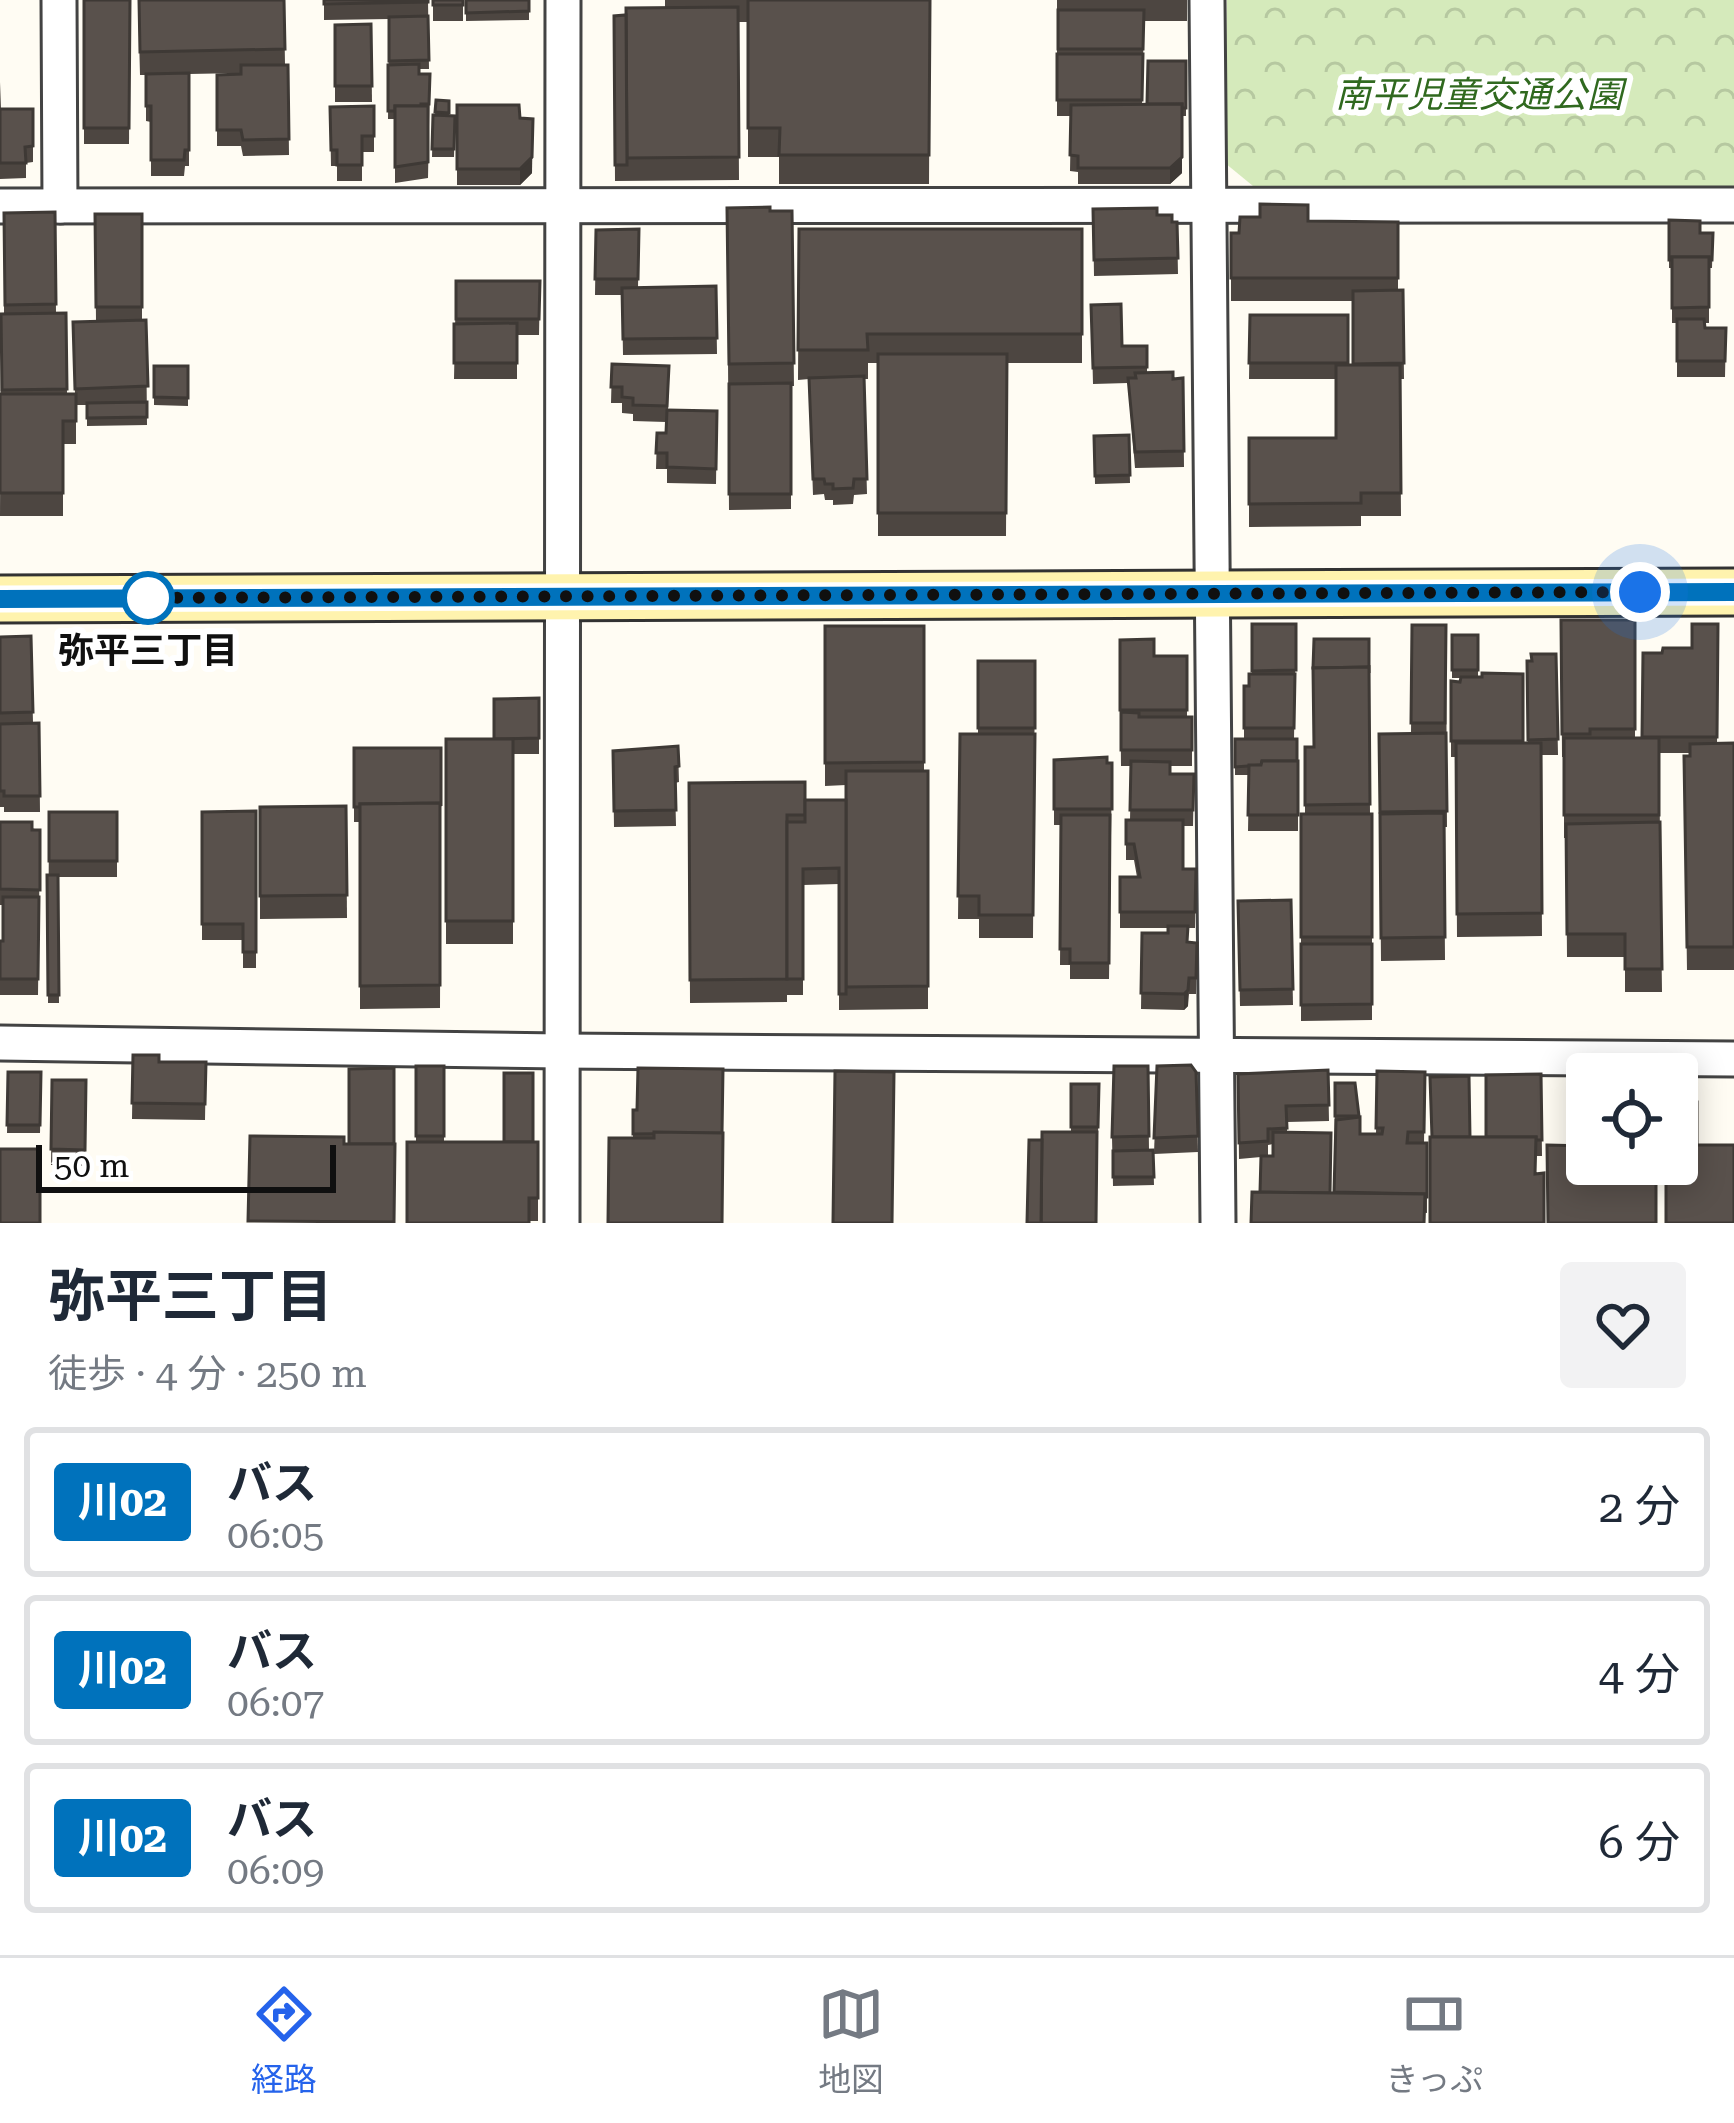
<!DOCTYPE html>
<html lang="ja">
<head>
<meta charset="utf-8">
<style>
  :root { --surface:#fff; --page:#f2f2f3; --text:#1f2937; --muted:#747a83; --line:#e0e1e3; --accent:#2563eb }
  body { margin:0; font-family:"Roboto Serif","Noto Sans JP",serif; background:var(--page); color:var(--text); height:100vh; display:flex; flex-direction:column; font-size:45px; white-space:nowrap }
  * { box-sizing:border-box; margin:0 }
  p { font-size:39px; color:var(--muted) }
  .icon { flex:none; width:66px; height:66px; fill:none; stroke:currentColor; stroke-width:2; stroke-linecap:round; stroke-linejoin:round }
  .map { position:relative; height:1223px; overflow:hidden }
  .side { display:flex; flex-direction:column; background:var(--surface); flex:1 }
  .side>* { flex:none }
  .badge { padding:0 24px; border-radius:9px; font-size:42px; line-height:78px }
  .tools { position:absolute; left:1566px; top:1053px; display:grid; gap:24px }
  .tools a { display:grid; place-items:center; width:132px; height:132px; border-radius:12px; background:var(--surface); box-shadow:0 6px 30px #0003; font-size:60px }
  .scale { position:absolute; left:36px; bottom:30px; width:300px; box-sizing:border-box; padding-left:12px; border:6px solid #101010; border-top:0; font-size:33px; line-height:42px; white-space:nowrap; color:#101010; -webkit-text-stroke:9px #fff; paint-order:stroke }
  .you { position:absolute; width:60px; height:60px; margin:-30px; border:9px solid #fff; border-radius:50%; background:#1a73e8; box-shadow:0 0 0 18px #1a73e833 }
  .map>.badge { position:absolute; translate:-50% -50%; box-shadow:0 0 0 6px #fff }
  .round { display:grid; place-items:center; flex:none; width:126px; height:126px; border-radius:12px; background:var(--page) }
  .headline { display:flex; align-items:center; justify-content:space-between; height:204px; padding:0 48px }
  h1 { font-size:57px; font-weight:700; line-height:90px }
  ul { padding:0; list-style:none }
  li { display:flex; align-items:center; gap:36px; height:150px; margin:0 24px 18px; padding:0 24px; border:6px solid var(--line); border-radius:12px }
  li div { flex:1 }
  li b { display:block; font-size:45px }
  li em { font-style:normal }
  li .badge { min-width:132px; font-weight:700; text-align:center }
  .menu { display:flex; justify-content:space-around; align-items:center; height:168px; border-top:3px solid var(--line); background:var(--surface); font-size:33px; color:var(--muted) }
  .menu a { display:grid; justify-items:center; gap:6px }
  .menu .on { color:var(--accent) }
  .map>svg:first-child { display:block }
  .park { fill:url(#park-crowns) }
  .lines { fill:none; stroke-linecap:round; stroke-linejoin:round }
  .street-casing { stroke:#434343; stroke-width:39 }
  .secondary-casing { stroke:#323232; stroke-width:51 }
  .street { stroke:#fff; stroke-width:33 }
  .secondary { stroke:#fff3ae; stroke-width:45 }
  .wall { fill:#4d4641; fill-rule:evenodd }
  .shaded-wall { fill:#3e3935 }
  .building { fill:#59514c; stroke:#3e3935; stroke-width:3 }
  .line-casing { stroke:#fff; stroke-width:27 }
  .line { stroke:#0072bc; stroke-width:18 }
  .walk { stroke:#101010; stroke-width:12; stroke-dasharray:0 21.6 }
  .stop-dot { fill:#fff; stroke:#0072bc; stroke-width:6 }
  .labels { text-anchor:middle; stroke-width:12; stroke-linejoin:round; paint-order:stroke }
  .park-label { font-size:36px; font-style:italic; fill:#30691f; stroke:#fff }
  .stop-label { font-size:36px; font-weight:bold; fill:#101010; stroke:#fff }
</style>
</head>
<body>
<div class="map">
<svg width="1734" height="1223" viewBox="0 0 1734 1223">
  <defs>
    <pattern id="park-crowns" width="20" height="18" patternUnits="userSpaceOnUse" patternTransform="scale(3)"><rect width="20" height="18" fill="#d5eabb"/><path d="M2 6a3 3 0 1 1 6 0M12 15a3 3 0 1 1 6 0" fill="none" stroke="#b6c8a0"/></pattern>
  </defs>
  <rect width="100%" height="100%" fill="#fffcf3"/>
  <polygon class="park" points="1227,0 1734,0 1734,188 1253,186 1225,163"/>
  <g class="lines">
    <g class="street-casing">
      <g id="street">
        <polyline points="59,0 60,206"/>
        <polyline points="1207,0 1218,1223"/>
        <polyline points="0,206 1734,205"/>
        <polyline points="0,1043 560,1051 1734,1059"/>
        <polyline points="562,1223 563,0"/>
      </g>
    </g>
    <g class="secondary-casing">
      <polyline id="secondary" points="0,599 1734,592"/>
    </g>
    <use href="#street" class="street"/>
    <use href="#secondary" class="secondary"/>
  </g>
  <g class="wall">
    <polygon points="84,0 130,0 129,144 84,144"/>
    <polygon points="138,0 284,0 285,65 288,65 289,155 243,156 241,146 217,146 217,75 241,73 189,74 189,166 185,166 184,176 151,176 151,122 146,121 146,75 140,75"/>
    <polygon points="324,0 428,0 429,69 419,69 419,74 430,74 428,178 395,183 395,119 388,119 389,19 324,20"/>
    <rect x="433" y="0" width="30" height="21"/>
    <polygon points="466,0 529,0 529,20 466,21"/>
    <polygon points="665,0 930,0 929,184 779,184 779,157 748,157 748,22 738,22 739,180 615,181 614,16 626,15 665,8"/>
    <polygon points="1057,0 1187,0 1187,21 1144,21 1142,104 1147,104 1186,61 1186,116 1182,116 1182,173 1170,184 1078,184 1078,172 1070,171 1071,116 1057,116"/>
    <polygon points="371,24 372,102 335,102 335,25"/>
    <polygon points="0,82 1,109 33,109 33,162 26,163 26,178 0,179"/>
    <polygon points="436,100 449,101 449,116 455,116 454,157 432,157 433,115 435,115"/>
    <polygon points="457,105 533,119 532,173 520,185 457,185"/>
    <polygon points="374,106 374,152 362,152 362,181 337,181 337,166 331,166 330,107"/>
    <polygon points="727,208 792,211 794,386 791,386 791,509 729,510"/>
    <polygon points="1093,209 1157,215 1172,222 1177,222 1178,274 1094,276"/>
    <polygon points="55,212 56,313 66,313 67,394 75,394 73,322 96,321 95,214 142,214 142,320 146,320 147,425 87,426 87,405 76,405 76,444 63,444 63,516 0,516 1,314 4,314 4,213"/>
    <polygon points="1669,220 1700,233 1713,233 1712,268 1709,268 1709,323 1705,323 1705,328 1726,328 1725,377 1677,377 1677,323 1672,323 1672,268 1669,268"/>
    <polygon points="1308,221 1398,222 1398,290 1403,290 1404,379 1400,379 1401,516 1361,516 1361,526 1249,527 1249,438 1336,438 1336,379 1249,379 1250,315 1348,315 1348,365 1353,365 1353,301 1231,301 1231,233"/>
    <polygon points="639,229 638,288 716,286 717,354 623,355 622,295 595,295 596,230"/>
    <polygon points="799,229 1082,229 1082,363 1007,363 1006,536 878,536 878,363 868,363 868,379 864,379 867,494 854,495 853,504 833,505 833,500 825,500 824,494 813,495 809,379 798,380"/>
    <polygon points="456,281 540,281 539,335 517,335 517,379 454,379"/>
    <polygon points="1091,305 1122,346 1147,346 1147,373 1173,379 1183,378 1184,467 1135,468 1128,383 1093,384"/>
    <polygon points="612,364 669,366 668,410 717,411 716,484 667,483 667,469 656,469 657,433 666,433 666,422 633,421 633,414 622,413 622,403 611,403"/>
    <polygon points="154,366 188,366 188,406 154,405"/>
    <polygon points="1129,435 1130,483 1095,484 1094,436"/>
    <polygon points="1561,620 1635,620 1635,738 1642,738 1662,653 1692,648 1718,624 1717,744 1734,743 1734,970 1687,970 1684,756 1690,756 1690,753 1659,753 1662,992 1625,992 1625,957 1567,957 1566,838 1564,838 1564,757 1562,757"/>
    <polygon points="1252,624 1296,624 1294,739 1298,761 1298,831 1248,831 1249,775 1235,775 1235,739 1244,739 1244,686 1249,686 1252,674"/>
    <polygon points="1412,625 1446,625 1447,827 1444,827 1445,960 1381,961 1379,734 1411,733"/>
    <polygon points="825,626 924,626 924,771 928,771 928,1009 839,1010 839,884 803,885 803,995 787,995 787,838 787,1002 690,1003 689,783 805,800 846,800 846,785 825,786"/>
    <polygon points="1452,635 1478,635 1478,677 1523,743 1528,743 1527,661 1556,654 1558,755 1541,755 1542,936 1457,937 1456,757 1451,757 1451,681 1460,682 1461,678 1452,678"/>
    <polygon points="31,636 33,723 39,723 40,812 4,812 4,807 0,807 0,637"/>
    <polygon points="1120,640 1154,656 1187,656 1187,717 1192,717 1192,766 1170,766 1170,774 1194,774 1193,826 1183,826 1183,869 1196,869 1195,928 1188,928 1187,942 1197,943 1196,994 1189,994 1188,1006 1184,1010 1141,1009 1142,933 1168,933 1168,928 1120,928 1120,877 1137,877 1134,860 1126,860 1126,820 1130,820 1131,766 1121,766"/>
    <polygon points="978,661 1035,661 1033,938 979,938 979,919 958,919 960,734 978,734"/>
    <polygon points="1369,686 1370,814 1372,814 1372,1020 1301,1021 1301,814 1305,814 1305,747 1314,747"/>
    <polygon points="539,698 539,754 513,754 513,944 446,944 446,739 494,739"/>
    <polygon points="678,746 679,782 675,783 676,826 614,827 613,751"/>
    <polygon points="354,748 441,748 440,1008 360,1009 360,822 354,822"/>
    <polygon points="1054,760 1112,763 1109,979 1070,979 1070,965 1060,965 1061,825 1054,825"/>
    <polygon points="346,806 347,918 260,919 260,807"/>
    <polygon points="256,811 256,968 243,968 243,940 202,940 202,812"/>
    <polygon points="49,812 117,812 117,877 58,877 59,1003 48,1003"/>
    <polygon points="0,822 40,830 38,995 0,995 0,941 3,941 3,905 0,905"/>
    <polygon points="1291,900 1293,1005 1240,1006 1238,901"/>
    <polygon points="133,1055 159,1062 206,1062 205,1120 132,1119"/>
    <polygon points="416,1066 444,1066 444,1142 538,1142 538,1221 529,1221 416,1142"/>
    <polygon points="1148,1066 1149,1151 1153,1150 1154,1185 1113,1186 1112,1137"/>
    <polygon points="1157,1066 1196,1072 1198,1152 1154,1154"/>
    <polygon points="723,1069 608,1223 633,1138 633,1110"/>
    <path d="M1328 1070 1329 1121 1287 1122V1132L1330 1193H1334L1335 1083H1355L1360 1134H1376L1377 1071 1425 1072 1424 1143 1427 1159V1213L1260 1192 1261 1157 1239 1159 1238 1074ZM1273 1144V1156H1268V1145Z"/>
    <polygon points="8,1072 41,1072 40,1133 7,1133"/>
    <polygon points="1541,1074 1542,1156 1536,1156 1536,1174 1470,1137 1486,1137"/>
    <polygon points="52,1080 86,1080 85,1166 51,1165"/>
    <polygon points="1071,1084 1099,1084 1098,1135 1042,1140 1071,1132"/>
  </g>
  <g class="shaded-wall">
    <polygon points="532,157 532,173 520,185 520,169"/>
    <polygon points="1182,157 1182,173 1170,184 1170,168"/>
    <polygon points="1188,990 1188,1006 1184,1010 1184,994"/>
  </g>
  <g class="building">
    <polygon points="84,0 130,0 129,128 84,128"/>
    <polygon points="139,0 284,0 285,49 140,52"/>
    <polygon points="324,0 428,0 428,2 324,4"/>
    <rect x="433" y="0" width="30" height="5"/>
    <polygon points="466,0 529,0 529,11 466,13"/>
    <polygon points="748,0 930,0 929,155 779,155 780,128 748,128"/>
    <polygon points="738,7 739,157 627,158 626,8"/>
    <polygon points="1058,10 1144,10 1143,49 1058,49"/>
    <polygon points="626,15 627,165 615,165 614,16"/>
    <polygon points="428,16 429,60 389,61 389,17"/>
    <polygon points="371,24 372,86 335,86 335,25"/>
    <polygon points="1057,54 1143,54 1142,100 1057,100"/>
    <polygon points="1148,61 1186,61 1186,108 1182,108 1182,104 1147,104"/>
    <polygon points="419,64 419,74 430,74 429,104 421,104 421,106 395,106 395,111 388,111 388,65"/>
    <polygon points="241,65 288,65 289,139 243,140 241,130 217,130 217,75 241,74"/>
    <polygon points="189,73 189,150 185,150 184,160 151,160 151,106 146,106 146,74"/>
    <polygon points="436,100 449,101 449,113 435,112"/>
    <polygon points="1182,104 1182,157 1170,168 1078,168 1078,156 1070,155 1071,105"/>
    <polygon points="457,105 519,105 520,118 533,119 532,157 520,169 457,169"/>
    <polygon points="374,106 374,136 362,136 362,165 337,165 337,150 331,150 330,107"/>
    <polygon points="395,106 428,106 428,162 395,167"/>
    <polygon points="0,109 33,109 33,146 25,147 26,163 0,163"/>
    <polygon points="433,115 455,116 454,149 432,149"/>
    <polygon points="1260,204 1308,205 1308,221 1398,222 1398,278 1231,278 1231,233 1239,233 1240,217 1260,217"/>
    <polygon points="770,207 770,211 792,211 794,363 729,364 727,208"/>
    <polygon points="1157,208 1157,215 1172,215 1172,222 1177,222 1178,258 1094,260 1093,209"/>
    <polygon points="55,212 56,304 5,305 4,213"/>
    <polygon points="95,214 142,214 142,307 96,307"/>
    <polygon points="1669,220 1700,221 1700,233 1713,233 1712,260 1709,260 1709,257 1672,257 1672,260 1669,260"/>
    <polygon points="639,229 638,279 595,279 596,230"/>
    <polygon points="799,229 1082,229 1082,334 867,334 868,350 798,350"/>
    <polygon points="1672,257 1709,257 1709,307 1672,308"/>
    <polygon points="456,281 540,281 539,319 456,319"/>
    <polygon points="716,286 717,338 623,339 622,288"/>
    <polygon points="1403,290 1404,363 1353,364 1353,291"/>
    <polygon points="1121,304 1122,346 1147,346 1147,367 1093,368 1091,305"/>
    <polygon points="66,313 67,389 2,390 1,314"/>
    <polygon points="1250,315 1348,315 1348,363 1249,363"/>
    <polygon points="1677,319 1704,319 1705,328 1726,328 1725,361 1677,361"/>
    <polygon points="146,320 148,386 75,389 73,322"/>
    <polygon points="517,323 517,363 454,363 454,324"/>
    <polygon points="878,354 1007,354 1006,513 878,513"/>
    <polygon points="612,364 669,366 667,406 633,405 633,398 622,397 622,387 611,387"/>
    <polygon points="1336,365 1400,365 1401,493 1361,493 1361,503 1249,504 1249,438 1336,438"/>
    <polygon points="154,366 188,366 188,398 154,397"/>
    <polygon points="1173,372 1173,379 1183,378 1184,451 1135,452 1128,378 1136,378 1135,373"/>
    <polygon points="864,376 867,479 854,479 853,488 833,489 833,484 825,484 824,479 813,479 809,378"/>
    <polygon points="791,383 791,494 729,494 729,384"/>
    <polygon points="0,394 76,394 76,421 63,421 63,493 0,493"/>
    <polygon points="147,402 147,417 87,418 87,403"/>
    <polygon points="667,410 717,411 716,469 667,467 667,453 656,453 657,433 666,433"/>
    <polygon points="1129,435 1130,475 1095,476 1094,436"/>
    <polygon points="1561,620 1635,620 1635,729 1590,729 1590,734 1562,734"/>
    <polygon points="1252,624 1296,624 1296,670 1252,671"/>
    <polygon points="1692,624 1718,624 1717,737 1642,737 1643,653 1662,653 1663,648 1692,648"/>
    <polygon points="1412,625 1446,625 1445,723 1411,723"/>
    <polygon points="825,626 924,626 924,762 825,763"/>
    <rect x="1452" y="635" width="26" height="35"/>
    <polygon points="31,636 33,712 0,713 0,637"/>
    <polygon points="1154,639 1154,656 1187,656 1187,710 1120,710 1120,640"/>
    <polygon points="1314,639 1369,639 1369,673 1369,667 1313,668"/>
    <polygon points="1531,654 1556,654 1558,739 1528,740 1527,661 1532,661"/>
    <rect x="978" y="661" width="57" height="67"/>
    <polygon points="1369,667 1370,804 1305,805 1305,747 1314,747 1313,668"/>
    <polygon points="1482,673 1523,674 1523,741 1451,741 1451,681 1460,682 1461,677 1482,677"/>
    <polygon points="1249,674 1295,674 1294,728 1244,728 1244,686 1249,686"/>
    <polygon points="539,698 539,738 494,739 494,699"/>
    <polygon points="1121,712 1139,713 1139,717 1192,717 1192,750 1121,750"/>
    <polygon points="39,723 40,796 4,796 4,791 0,791 0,724"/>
    <polygon points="1446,733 1447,811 1380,812 1379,734"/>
    <polygon points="960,734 1035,734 1033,915 979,915 979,896 958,896"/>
    <rect x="1564" y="738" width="95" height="77"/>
    <rect x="446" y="739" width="67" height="182"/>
    <polygon points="1235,739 1297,739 1297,761 1262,761 1261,765 1235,767"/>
    <polygon points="1456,743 1541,743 1542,913 1457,914"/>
    <polygon points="1734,743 1734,947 1687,947 1684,756 1690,756 1690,744"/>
    <polygon points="678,746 679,766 675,767 676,810 614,811 613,751"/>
    <polygon points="354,748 441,748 441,806 440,803 360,804 360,807 354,807"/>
    <polygon points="1107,757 1107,763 1112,763 1112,809 1054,809 1054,760"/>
    <polygon points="1131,761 1170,762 1170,774 1194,774 1193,810 1130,810"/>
    <polygon points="1262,761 1298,761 1298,815 1248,815 1249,765 1261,765"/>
    <polygon points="846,771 928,771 928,986 846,987"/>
    <polygon points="805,782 805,815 787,815 787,979 690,980 689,783"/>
    <polygon points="805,800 846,800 846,994 839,994 839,868 803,869 803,979 787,979 787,822 805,822"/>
    <polygon points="440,803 440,985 360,986 360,804"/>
    <polygon points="346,806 347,895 260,896 260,807"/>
    <polygon points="256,811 256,952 243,952 243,924 202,924 202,812"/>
    <rect x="49" y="812" width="68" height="49"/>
    <polygon points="1444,813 1445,937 1381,938 1380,814"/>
    <rect x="1301" y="814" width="71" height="123"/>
    <polygon points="1061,815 1110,815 1109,963 1070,963 1070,949 1060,949"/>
    <polygon points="1126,820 1183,820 1183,869 1196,869 1195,912 1120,912 1120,877 1140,877 1134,844 1126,844"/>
    <polygon points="0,822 32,822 32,830 40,830 40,890 0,889"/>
    <polygon points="1660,822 1662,969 1625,969 1625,934 1567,934 1566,824"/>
    <polygon points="47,875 58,875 59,995 48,995"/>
    <polygon points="3,897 39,897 38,979 0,979 0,941 3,941"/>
    <polygon points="1291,900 1293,989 1240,990 1238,901"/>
    <polygon points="1168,926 1188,926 1187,942 1197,943 1196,978 1189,978 1188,990 1184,994 1141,993 1142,933 1168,933"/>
    <polygon points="1301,944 1372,944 1372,1004 1301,1005"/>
    <polygon points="133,1055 159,1055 159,1062 206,1062 205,1104 132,1103"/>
    <polygon points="1191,1065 1196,1072 1198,1136 1154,1138 1157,1066"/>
    <rect x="416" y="1066" width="28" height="70"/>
    <polygon points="1114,1066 1148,1066 1149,1136 1112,1137"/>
    <polygon points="394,1068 394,1144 349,1144 349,1069"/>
    <polygon points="638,1068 723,1069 722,1133 633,1134 633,1110 637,1110"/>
    <polygon points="1328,1070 1329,1105 1286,1106 1287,1128 1268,1129 1268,1141 1239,1143 1238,1074"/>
    <polygon points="835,1071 894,1072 892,1223 833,1223"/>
    <polygon points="1377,1071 1425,1072 1424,1132 1408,1132 1407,1143 1427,1143 1427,1197 1425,1197 1425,1194 1334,1192 1336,1120 1360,1117 1360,1134 1382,1134 1383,1128 1376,1128"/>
    <polygon points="8,1072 41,1072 40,1125 7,1125"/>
    <rect x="504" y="1073" width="29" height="69"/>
    <polygon points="1541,1074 1542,1140 1536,1140 1536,1137 1486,1137 1486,1075"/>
    <polygon points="1469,1076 1470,1137 1432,1137 1430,1077"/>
    <polygon points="52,1080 86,1080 85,1150 51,1149"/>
    <polygon points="1335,1083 1355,1083 1359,1116 1335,1116"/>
    <polygon points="1071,1084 1099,1084 1098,1127 1071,1127"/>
    <polygon points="1677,1102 1697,1102 1697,1145 1734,1145 1734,1223 1666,1223 1666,1164 1677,1164"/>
    <polygon points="654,1132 723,1133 722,1223 608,1223 609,1138 654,1138"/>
    <polygon points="1042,1132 1097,1132 1096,1223 1041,1223"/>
    <polygon points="1273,1132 1331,1133 1330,1193 1260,1192 1261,1156 1273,1156"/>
    <polygon points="250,1136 344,1137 344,1144 395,1144 394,1222 248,1221"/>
    <polygon points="1430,1137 1536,1137 1535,1174 1544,1173 1544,1223 1430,1223"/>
    <polygon points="1029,1140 1042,1140 1041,1223 1027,1223"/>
    <polygon points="407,1142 538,1142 538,1198 529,1198 529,1223 407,1223"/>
    <polygon points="1547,1145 1587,1146 1587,1164 1656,1164 1656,1223 1548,1223"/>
    <rect x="0" y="1149" width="40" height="74"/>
    <polygon points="1153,1150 1154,1177 1113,1177 1113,1151"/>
    <polygon points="1252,1192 1425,1194 1424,1223 1251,1223"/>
  </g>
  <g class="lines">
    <g class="line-casing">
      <polyline id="line" points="0,599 1734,592"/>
    </g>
    <use href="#line" class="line"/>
    <polyline class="walk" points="148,598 141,598 1640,592"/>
  </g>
  <circle class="stop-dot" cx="148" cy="598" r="24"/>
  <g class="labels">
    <g class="park-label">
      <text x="1479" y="107">南平児童交通公園</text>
    </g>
    <g class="stop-label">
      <text x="148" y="663">弥平三丁目</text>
    </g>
  </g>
</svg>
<div class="tools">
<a><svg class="icon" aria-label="locate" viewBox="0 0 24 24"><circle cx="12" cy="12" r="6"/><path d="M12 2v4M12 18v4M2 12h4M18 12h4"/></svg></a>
</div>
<div class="scale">50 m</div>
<div class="you" style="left:1640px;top:592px"></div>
</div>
<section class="side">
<div class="headline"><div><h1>弥平三丁目</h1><p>徒歩 · 4 分 · 250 m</p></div><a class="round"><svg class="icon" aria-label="heart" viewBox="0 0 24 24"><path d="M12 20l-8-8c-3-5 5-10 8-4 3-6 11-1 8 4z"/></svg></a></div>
<ul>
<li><span class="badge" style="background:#0072bc;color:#fff">川02</span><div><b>バス</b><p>06:05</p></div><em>2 分</em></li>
<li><span class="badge" style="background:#0072bc;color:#fff">川02</span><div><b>バス</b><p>06:07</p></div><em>4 分</em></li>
<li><span class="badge" style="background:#0072bc;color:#fff">川02</span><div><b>バス</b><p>06:09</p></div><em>6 分</em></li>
</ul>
</section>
<nav class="menu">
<a class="on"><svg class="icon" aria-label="directions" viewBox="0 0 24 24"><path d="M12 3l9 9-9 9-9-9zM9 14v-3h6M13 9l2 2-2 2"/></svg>経路</a>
<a><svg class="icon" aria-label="map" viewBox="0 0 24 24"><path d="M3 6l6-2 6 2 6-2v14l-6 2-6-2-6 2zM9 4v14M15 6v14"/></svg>地図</a>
<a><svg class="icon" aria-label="tickets" viewBox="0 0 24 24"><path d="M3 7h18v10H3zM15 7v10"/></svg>きっぷ</a>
</nav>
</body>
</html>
